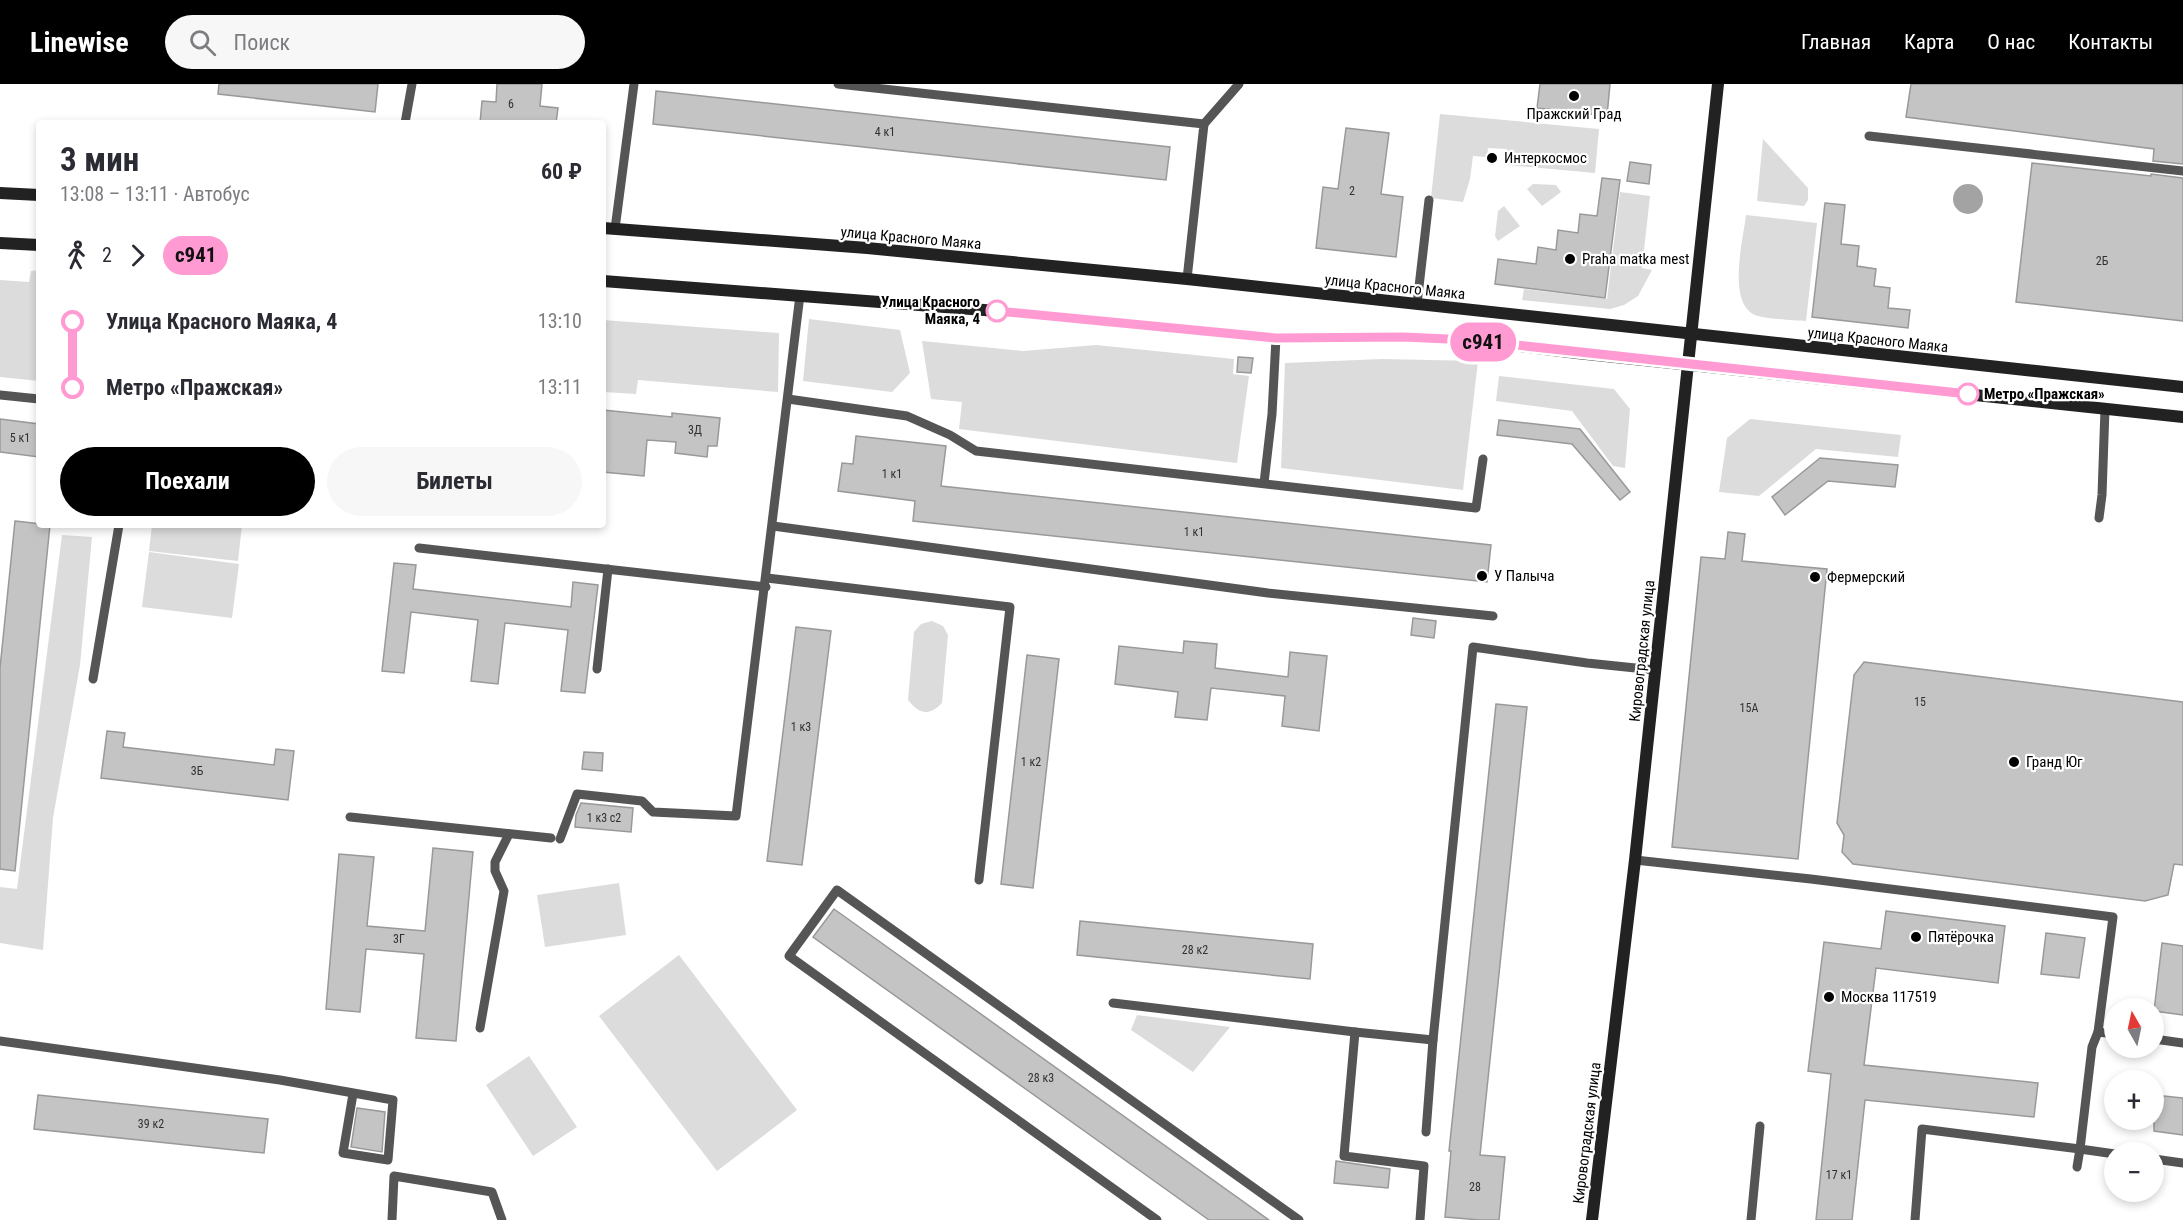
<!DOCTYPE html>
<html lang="ru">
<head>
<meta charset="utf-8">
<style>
  :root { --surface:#fff; --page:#f7f7f7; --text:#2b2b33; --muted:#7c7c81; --accent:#000 }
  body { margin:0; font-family:"Roboto Condensed",sans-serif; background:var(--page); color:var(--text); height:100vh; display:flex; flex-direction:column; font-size:22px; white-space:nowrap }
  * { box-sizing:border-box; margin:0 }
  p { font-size:20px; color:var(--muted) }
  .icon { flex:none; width:33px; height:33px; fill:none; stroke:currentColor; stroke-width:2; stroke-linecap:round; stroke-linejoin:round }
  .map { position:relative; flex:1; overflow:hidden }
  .panel { position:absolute; left:36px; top:36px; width:570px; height:408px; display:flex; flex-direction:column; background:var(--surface); border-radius:6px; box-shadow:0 3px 9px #0003 }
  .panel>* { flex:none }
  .badge { padding:0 12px; border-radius:20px; font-size:21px; line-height:39px }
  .needle { width:39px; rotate:351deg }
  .tools { position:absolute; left:2104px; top:914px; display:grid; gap:12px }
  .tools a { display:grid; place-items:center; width:60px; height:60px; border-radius:50%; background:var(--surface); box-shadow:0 3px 9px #0003; font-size:30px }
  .map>.badge { position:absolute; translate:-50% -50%; box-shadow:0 0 0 3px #fff }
  .legs { display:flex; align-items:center; gap:9px; height:66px; padding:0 24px; font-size:20px }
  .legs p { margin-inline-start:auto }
  .headline { display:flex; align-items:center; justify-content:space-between; height:102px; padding:0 24px }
  h1 { font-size:33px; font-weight:700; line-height:45px }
  .action { display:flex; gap:12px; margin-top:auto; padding:12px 24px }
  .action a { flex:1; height:69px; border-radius:36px; background:var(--accent); color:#fff; font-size:24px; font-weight:700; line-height:69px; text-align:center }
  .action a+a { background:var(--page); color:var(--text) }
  ul { padding:0 24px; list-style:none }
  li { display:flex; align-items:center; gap:21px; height:66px; font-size:22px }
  li i { display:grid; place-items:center; width:9px; height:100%; margin:0 8px; background:currentColor }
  li i::after { content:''; width:15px; height:15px; margin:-8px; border:4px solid; border-radius:50%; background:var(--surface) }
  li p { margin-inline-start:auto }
  li:first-child i { background:linear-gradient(#0000 50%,currentColor 0) }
  li:last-child i { background:linear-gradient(currentColor 50%,#0000 0) }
  header { display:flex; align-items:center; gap:36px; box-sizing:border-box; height:84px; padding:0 30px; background:var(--accent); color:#fff }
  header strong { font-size:28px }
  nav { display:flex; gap:33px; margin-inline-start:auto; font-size:21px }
  .search { width:420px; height:54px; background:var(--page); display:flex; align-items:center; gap:15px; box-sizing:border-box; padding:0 21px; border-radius:33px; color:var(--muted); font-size:22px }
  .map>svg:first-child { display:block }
  .green { fill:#dcdcdc }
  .water { fill:#a3a3a3 }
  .building { fill:#c4c4c4; stroke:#999; stroke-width:1.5 }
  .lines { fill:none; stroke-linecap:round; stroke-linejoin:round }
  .lane { stroke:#555; stroke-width:9 }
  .secondary { stroke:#222; stroke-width:12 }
  .line-1-casing { stroke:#fff; stroke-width:14 }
  .line-1 { stroke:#ff9ad2; stroke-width:9 }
  .poi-dot { fill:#000; stroke:#fff; stroke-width:2 }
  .stop-1-dot { fill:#fff; stroke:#ff9ad2; stroke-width:3 }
  .labels { text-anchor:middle; stroke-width:4.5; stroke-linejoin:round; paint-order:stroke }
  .number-label { font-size:12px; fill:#313131 }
  .poi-label { font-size:15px; fill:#000; stroke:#fff; text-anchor:start }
  .street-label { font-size:15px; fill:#000; stroke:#fff }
  .stop-label { font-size:15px; font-weight:bold; fill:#000; stroke:#fff; text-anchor:end }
</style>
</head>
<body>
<header>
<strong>Linewise</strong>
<div class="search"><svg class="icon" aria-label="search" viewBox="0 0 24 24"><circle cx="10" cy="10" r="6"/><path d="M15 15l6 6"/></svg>Поиск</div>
<nav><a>Главная</a><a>Карта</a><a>О нас</a><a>Контакты</a></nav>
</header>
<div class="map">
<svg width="2183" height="1136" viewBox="0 0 2183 1136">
  <rect width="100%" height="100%" fill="#fff"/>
  <g class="green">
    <polygon points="1440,30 1599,45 1595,89 1506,81 1507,65 1488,64 1487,73 1473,72 1470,95 1463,118 1431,114"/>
    <polygon points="1763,55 1808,104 1808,116 1804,122 1757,117"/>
    <polygon points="1533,100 1556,101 1561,108 1542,122 1527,105"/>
    <polygon points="1620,108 1650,112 1642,184 1652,186 1638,212 1624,221 1610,225 1522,216 1524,205 1607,215"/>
    <polygon points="1504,122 1520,142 1498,157 1495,152 1498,127"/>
    <path d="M1746 131 1817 139 1806 237C1795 236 1764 235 1755 231 1727 219 1743 156 1746 131Z"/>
    <polygon points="39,186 39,297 0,293 0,196 29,198 31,187"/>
    <polygon points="809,235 900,246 910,289 892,308 803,297"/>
    <polygon points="603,236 779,249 778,308 638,296 636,310 603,308"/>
    <polygon points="922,257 1023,267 1096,261 1234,275 1233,290 1249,292 1237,379 959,345 962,318 931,315"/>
    <polygon points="1382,275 1478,277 1463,406 1281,384 1285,279"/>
    <polygon points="1499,292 1614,305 1630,325 1625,384 1613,382 1572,327 1496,317"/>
    <polygon points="1750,335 1901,351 1898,373 1816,365 1759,412 1719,408 1727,354"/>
    <polygon points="152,441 242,441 238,477 149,467"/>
    <polygon points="62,451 92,453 80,581 53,734 43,866 0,859 0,803 17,805"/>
    <polygon points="149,468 239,480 232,534 142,523"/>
    <path d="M932 537 943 542 948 551 942 619C929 632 920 631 908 616L914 548 921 540Z"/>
    <polygon points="619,799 626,851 545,863 537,811"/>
    <polygon points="679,871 797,1026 717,1087 599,932"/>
    <polygon points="1137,931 1230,943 1193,988 1131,946"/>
    <polygon points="529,972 577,1043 533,1072 486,1001"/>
  </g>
  <circle class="water" cx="1968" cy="115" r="15"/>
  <g class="building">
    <polygon points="219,0 378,0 375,28 218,10"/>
    <polygon points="497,0 542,0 540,22 558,24 556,39 480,39 482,17 496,18"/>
    <polygon points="1540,0 1610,0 1607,32 1537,24"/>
    <polygon points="1911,0 2183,0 2183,80 2153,77 2154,65 1906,33"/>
    <polygon points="656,7 1170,63 1166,96 653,40"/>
    <polygon points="1346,44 1389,49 1381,110 1403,113 1396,173 1316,164 1323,103 1338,105"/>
    <polygon points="1630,78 1651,81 1649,100 1627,97"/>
    <polygon points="2032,79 2151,92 2151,90 2183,94 2183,237 2016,218"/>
    <polygon points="1602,94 1620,96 1605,214 1495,200 1498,175 1536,180 1538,163 1556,166 1558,146 1578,149 1580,130 1597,132"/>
    <polygon points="1825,119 1845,121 1841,160 1859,162 1857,182 1876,185 1874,202 1890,204 1888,224 1910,226 1908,244 1812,233"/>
    <polygon points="1238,273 1253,274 1251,289 1237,288"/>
    <polygon points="603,326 672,333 672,329 720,334 717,362 708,362 707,373 675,369 676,358 647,356 644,392 603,388"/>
    <polygon points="0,335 39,340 39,373 0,368"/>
    <polygon points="1499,336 1580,345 1630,408 1620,416 1572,360 1497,351"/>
    <polygon points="856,352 946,362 941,402 1491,461 1487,498 913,437 915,417 838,407 842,379 853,380"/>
    <polygon points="1820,374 1898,381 1895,403 1828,397 1785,431 1772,413"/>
    <polygon points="15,437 50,441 15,787 0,785 0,584"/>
    <polygon points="1728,448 1745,450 1742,477 1827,485 1798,775 1672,763 1701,473 1725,475"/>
    <polygon points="394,479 416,481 413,505 571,523 573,498 598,501 585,609 561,607 568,546 505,539 498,600 471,597 478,536 411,528 404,589 382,587"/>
    <polygon points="1413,534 1436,537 1434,554 1411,551"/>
    <polygon points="796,543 831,547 802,781 767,777"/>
    <polygon points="1184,557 1217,560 1215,584 1288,593 1290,568 1327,572 1319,647 1282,642 1285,612 1211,604 1207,636 1175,633 1178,608 1115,600 1119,562 1183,569"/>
    <polygon points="1027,571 1059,575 1033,804 1001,800"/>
    <polygon points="1864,578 2183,618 2183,781 2174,780 2168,811 2145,817 1853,780 1842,768 1844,751 1837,739 1854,591"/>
    <polygon points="1496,620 1527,623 1480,1071 1505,1073 1499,1136 1480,1136 1445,1133 1451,1067 1449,1067"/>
    <polygon points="107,647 125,649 123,663 274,681 276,665 294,667 288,716 101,694"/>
    <polygon points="584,668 603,669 602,687 582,685"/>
    <polygon points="581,719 633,724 631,748 575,743 576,731"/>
    <polygon points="433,764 473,768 456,957 416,954 424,870 366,865 360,928 326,925 339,770 374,773 367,842 425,847"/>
    <polygon points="834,825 1269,1136 1209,1136 813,853"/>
    <polygon points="1886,827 2005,842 1998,899 1876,884 1864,981 2038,999 2034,1033 1865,1016 1852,1136 1816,1136 1831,990 1808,987 1824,858 1881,865"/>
    <polygon points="1080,837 1313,860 1310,895 1077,871"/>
    <polygon points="2046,849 2085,854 2079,894 2041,890"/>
    <polygon points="2162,859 2183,862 2183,931 2154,927"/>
    <polygon points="38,1011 268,1035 264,1069 34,1045"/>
    <polygon points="2154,1011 2183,1014 2183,1051 2154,1047"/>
    <polygon points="357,1024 385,1028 382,1068 351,1063"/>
    <polygon points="1336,1077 1390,1085 1388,1104 1334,1099"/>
  </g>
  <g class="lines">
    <g class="lane">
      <polyline points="838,0 1204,40 1187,195"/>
      <polyline points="405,39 412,0"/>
      <polyline points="1204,40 1239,0"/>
      <polyline points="1869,52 2183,87"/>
      <polyline points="615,145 634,0"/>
      <polyline points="1417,220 1429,116"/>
      <polyline points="0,311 39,315"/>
      <polyline points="788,315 907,332 950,351 976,367 1476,424 1483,375"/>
      <polyline points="1264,399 1272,330 1276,254"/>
      <polyline points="2099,434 2102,411 2105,325"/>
      <polyline points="773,442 1268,509 1493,532"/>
      <polyline points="419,464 766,503"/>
      <polyline points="767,494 1010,523 979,796"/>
      <polyline points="597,585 608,485"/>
      <polyline points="93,595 119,441"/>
      <polyline points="350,733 551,754"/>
      <polyline points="560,755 577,710 642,717 653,728 736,732 800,211"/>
      <polyline points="1635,776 1811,795 2113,833 2098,948 2115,950"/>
      <polyline points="1113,919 1355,948 1433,956"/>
      <polyline points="480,944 504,807 495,787 495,778 509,750"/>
      <polyline points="1355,948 1344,1072 1424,1082 1420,1136"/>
      <polyline points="2154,955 2183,959"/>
      <polyline points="0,957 280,996 393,1016 388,1076 343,1069 353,1010"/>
      <polyline points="1426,1048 1433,956 1473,563 1587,579 1655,586"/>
      <polyline points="2154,1075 2183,1079"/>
      <polyline points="2077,1083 2080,1065 2115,1070"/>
      <polyline points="392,1136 394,1092 492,1108 502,1136"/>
      <polyline points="1157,1136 789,872 837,806 1299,1136"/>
      <polyline points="1751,1136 1760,1042"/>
      <polyline points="1915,1136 1922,1045 2080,1065 2092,963 2098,948"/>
    </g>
    <g class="secondary">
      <polyline points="0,109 39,111"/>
      <polyline points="603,144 867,164 1187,195 2183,303"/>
      <polyline points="0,159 39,161"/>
      <polyline points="603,197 997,227 1276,254 1403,253 1470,256 1577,269 2183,333"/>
      <polyline points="1592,1136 1635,776 1718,0"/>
    </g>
  </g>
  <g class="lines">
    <g class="line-1-casing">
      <polyline id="line-1" points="997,227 1276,254 1403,253 1470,256 1968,310"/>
    </g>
    <use href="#line-1" class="line-1"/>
  </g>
  <g class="poi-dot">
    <circle cx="1574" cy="12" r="6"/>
    <circle cx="1492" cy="74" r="6"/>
    <circle cx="1570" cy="175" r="6"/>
    <circle cx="1482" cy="492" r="6"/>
    <circle cx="1815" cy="493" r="6"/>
    <circle cx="2014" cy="678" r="6"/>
    <circle cx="1916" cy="853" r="6"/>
    <circle cx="1829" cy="913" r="6"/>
  </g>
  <g class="stop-1-dot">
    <circle cx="997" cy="227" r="10"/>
    <circle cx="1968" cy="310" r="10"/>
  </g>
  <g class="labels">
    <g class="number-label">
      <text x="511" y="24">6</text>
      <text x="885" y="52">4 к1</text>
      <text x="1352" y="111">2</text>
      <text x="2102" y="181">2Б</text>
      <text x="695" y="350">3Д</text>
      <text x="20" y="358">5 к1</text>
      <text x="892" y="394">1 к1</text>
      <text x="1194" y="452">1 к1</text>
      <text x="1920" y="622">15</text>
      <text x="1749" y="628">15А</text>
      <text x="801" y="647">1 к3</text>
      <text x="1031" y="682">1 к2</text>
      <text x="197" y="691">3Б</text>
      <text x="604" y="738">1 к3 с2</text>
      <text x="399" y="859">3Г</text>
      <text x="1195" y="870">28 к2</text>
      <text x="1041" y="998">28 к3</text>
      <text x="151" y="1044">39 к2</text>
      <text x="1839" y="1095">17 к1</text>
      <text x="1475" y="1107">28</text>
    </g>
    <g class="poi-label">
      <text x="1574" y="35" text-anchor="middle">Пражский Град</text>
      <text x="1504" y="79">Интеркосмос</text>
      <text x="1582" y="180">Praha matka mest</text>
      <text x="1494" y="497">У Палыча</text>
      <text x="1827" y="498">Фермерский</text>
      <text x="2026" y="683">Гранд Юг</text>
      <text x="1928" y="858">Пятёрочка</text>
      <text x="1841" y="918">Москва 117519</text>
    </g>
    <g class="street-label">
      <text transform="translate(911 154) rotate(5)" y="5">улица Красного Маяка</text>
      <text transform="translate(1395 203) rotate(6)" y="5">улица Красного Маяка</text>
      <text transform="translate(1878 256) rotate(6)" y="5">улица Красного Маяка</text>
      <text transform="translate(1642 567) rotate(-84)" y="5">Кировоградская улица</text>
      <text transform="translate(1587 1049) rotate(-83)" y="5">Кировоградская улица</text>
    </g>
    <g class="stop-label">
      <text x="980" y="223">Улица Красного<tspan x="980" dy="17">Маяка, 4</tspan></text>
      <text x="1984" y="315" text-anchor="start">Метро «Пражская»</text>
    </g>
  </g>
</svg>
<div class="tools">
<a><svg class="needle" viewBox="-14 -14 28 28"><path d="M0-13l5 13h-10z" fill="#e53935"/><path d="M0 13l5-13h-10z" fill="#7c7c81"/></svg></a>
<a>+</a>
<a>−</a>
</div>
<b class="badge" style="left:1483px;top:258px;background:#ff9ad2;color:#111">с941</b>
<section class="panel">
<div class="headline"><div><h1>3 мин</h1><p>13:08 – 13:11 · Автобус</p></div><b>60 ₽</b></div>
<div class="legs"><svg class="icon" aria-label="walk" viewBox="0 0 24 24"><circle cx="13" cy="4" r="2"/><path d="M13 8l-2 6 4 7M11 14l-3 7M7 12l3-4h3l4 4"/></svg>2<svg class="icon" aria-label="forward" viewBox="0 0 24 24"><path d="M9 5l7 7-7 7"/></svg><b class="badge" style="background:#ff9ad2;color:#111">с941</b></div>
<ul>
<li><i style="color:#ff9ad2"></i><b>Улица Красного Маяка, 4</b><p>13:10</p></li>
<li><i style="color:#ff9ad2"></i><b>Метро «Пражская»</b><p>13:11</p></li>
</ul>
<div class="action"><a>Поехали</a><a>Билеты</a></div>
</section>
</div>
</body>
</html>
